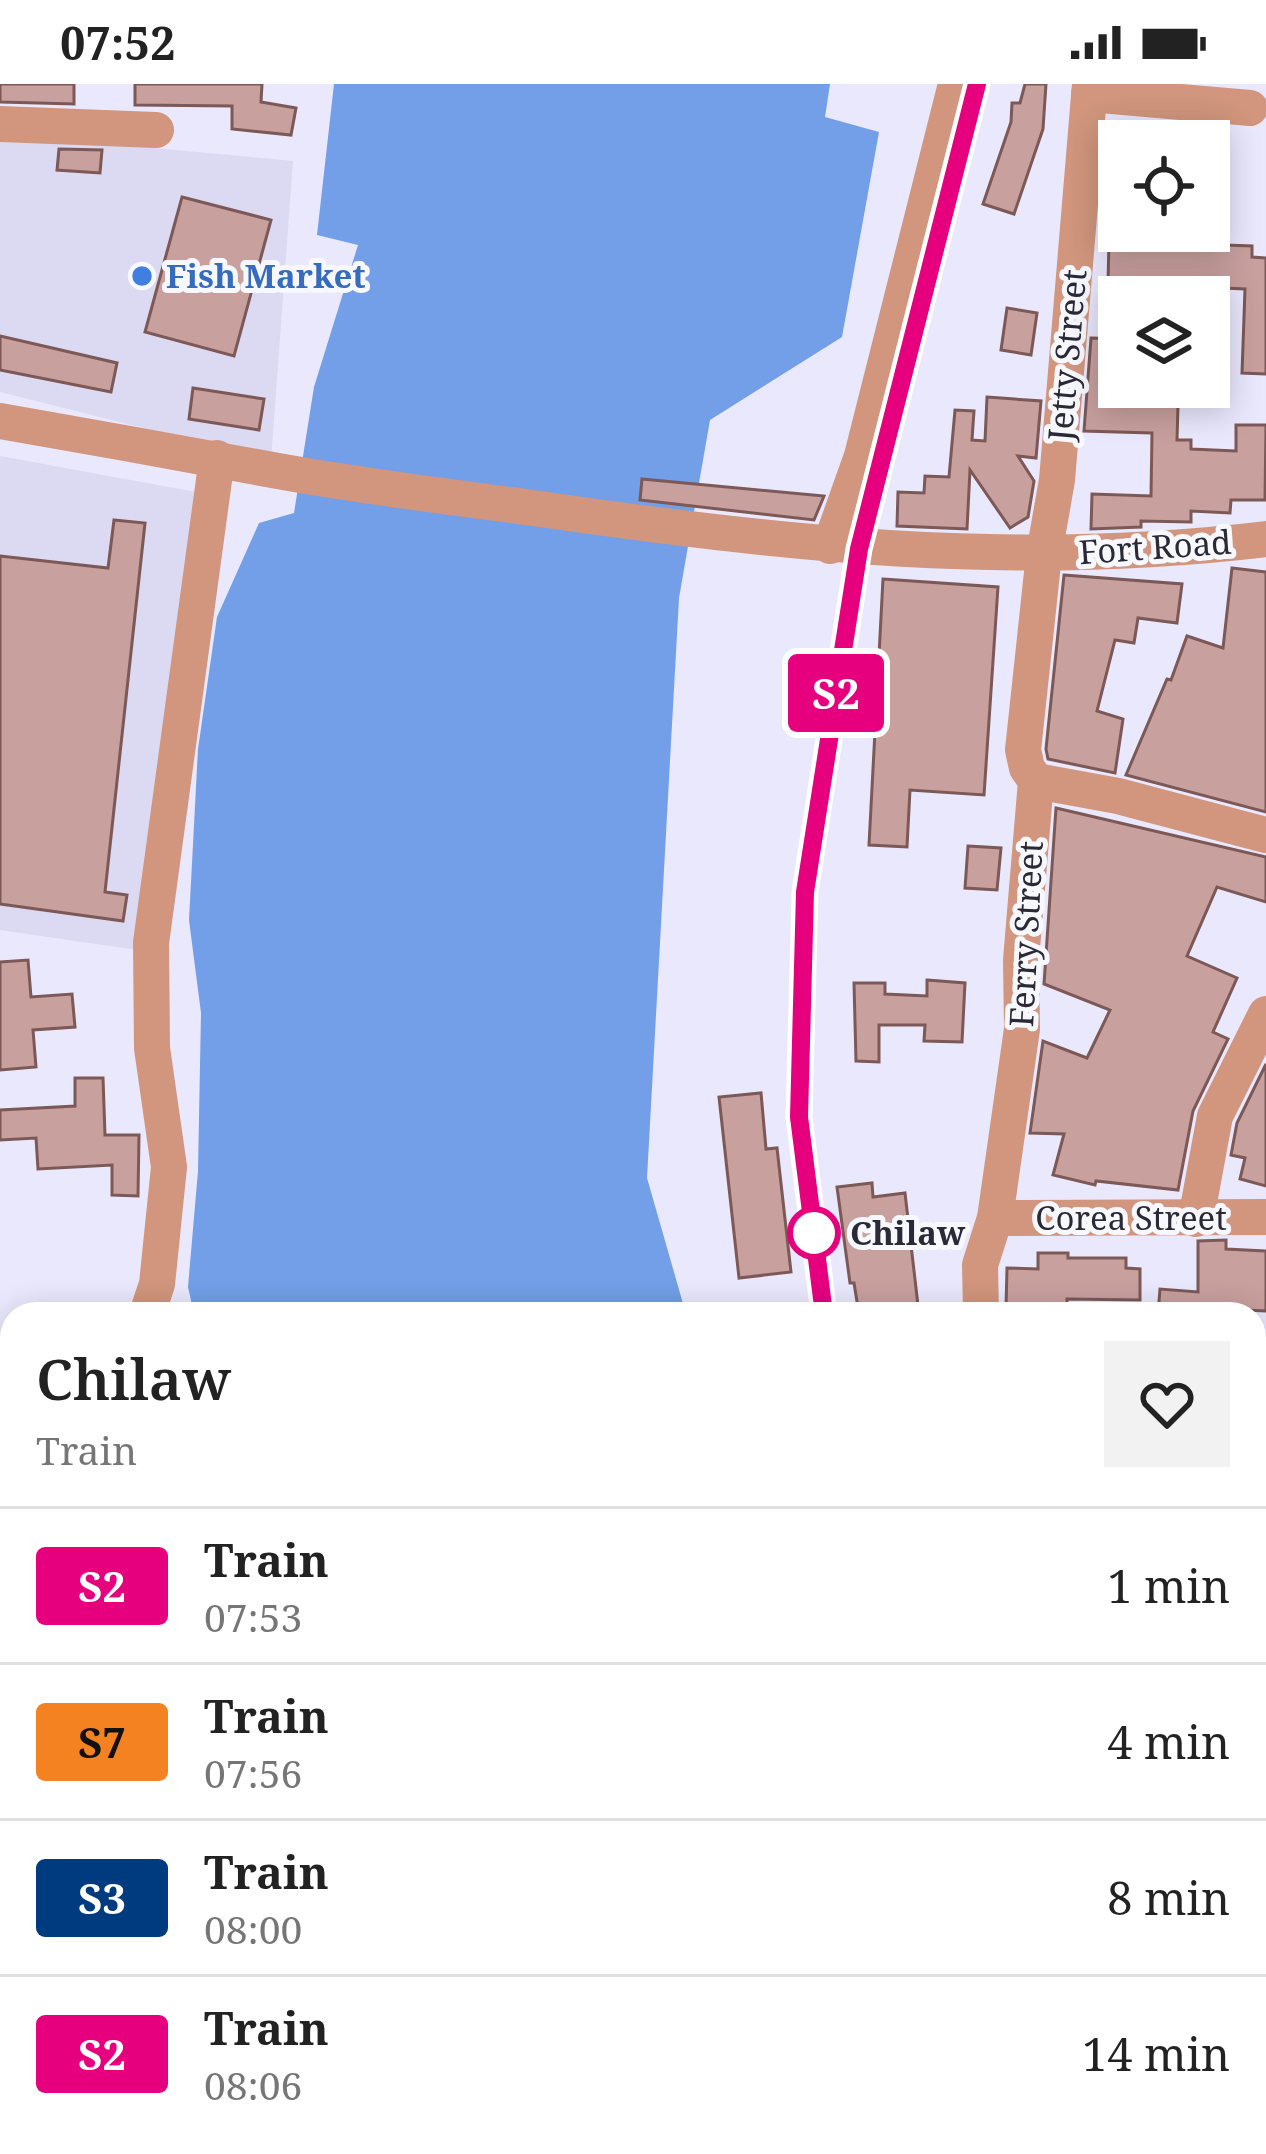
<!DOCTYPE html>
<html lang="en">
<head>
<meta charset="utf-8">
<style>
  :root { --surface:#fff; --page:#f2f2f2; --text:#222; --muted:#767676; --line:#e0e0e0 }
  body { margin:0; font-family:"Noto Serif",serif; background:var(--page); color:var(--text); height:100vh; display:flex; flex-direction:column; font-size:45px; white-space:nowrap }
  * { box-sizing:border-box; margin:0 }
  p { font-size:39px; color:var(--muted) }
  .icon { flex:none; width:66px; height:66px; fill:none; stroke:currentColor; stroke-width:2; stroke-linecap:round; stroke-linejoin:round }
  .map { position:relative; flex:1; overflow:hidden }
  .panel { position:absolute; left:0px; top:1218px; width:1266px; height:852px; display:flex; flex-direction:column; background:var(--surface); border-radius:36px 36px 0 0; box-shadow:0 6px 30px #0003 }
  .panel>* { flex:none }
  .badge { padding:0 24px; border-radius:9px; font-size:42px; line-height:78px }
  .fabs { position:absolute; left:1098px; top:36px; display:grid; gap:24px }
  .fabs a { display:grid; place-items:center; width:132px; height:132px; border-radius:0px; background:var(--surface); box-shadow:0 6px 30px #0003; font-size:60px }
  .map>.badge { position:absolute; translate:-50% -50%; box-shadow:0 0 0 6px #fff }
  .round { display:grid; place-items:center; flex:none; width:126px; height:126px; border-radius:0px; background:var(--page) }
  .summary { display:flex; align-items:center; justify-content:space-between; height:204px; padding:0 36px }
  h1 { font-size:57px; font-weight:600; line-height:90px }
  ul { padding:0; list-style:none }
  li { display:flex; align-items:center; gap:36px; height:156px; padding:0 36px; border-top:3px solid var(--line) }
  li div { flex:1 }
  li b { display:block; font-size:45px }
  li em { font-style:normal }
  li .badge { min-width:132px; font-weight:700; text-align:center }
  .status { display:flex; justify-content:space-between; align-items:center; height:84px; padding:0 60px; background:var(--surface); direction:ltr }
  .status svg { height:33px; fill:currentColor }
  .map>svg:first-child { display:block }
  .built { fill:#dcd9f2 }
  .water { fill:#729fe8 }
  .building { fill:#c8a09e; stroke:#7c5856; stroke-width:3 }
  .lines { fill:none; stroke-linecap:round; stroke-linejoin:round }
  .minor { stroke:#d1967d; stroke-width:36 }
  .rail { stroke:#7b7989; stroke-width:9 }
  .line-casing { stroke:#fff; stroke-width:27 }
  .line { stroke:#e6007e; stroke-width:18 }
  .shop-dot { fill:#3f7fe0; stroke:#f7f7fe; stroke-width:4.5 }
  .stop-dot { fill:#fff; stroke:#e6007e; stroke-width:6 }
  .labels { text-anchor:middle; stroke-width:10; stroke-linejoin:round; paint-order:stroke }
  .shop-label { font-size:33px; font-weight:bold; fill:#366cbe; stroke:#f7f7fe; text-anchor:start }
  .street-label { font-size:33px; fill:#2b2936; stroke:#f7f7fe }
  .stop-label { font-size:33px; font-weight:bold; fill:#2b2936; stroke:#f7f7fe; text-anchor:start }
</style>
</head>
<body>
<div class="status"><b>07:52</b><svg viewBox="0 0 49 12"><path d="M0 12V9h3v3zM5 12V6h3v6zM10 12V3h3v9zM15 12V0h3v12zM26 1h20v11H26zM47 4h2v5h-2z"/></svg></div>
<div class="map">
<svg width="1266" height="2070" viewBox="0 0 1266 2070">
  <rect width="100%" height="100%" fill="#eae8fd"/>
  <g class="built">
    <polygon points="58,55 293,77 271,376 0,308 0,56"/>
    <polygon points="0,372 196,408 137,866 0,846"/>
  </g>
  <g class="water">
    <polygon points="334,0 830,0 825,33 879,48 842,253 710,336 679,514 647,1094 686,1230 194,1230 188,1203 198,1087 201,929 189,836 198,665 217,533 259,439 294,429 314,303 358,161 317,151"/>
    <polygon points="354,2058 975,2058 977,2070 360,2070"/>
  </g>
  <g class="building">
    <polygon points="0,0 74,0 74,20 0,18"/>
    <polygon points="135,0 262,0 261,18 296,24 291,51 232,45 232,22 135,21"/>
    <polygon points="1025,0 1046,0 1043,45 1014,130 983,120 1011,38 1012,19 1020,19"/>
    <polygon points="59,65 102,66 100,89 57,86"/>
    <polygon points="182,113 271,136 234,272 145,248"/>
    <polygon points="1109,157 1252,162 1252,173 1266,174 1266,290 1242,289 1245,205 1108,199"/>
    <polygon points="1007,224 1037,229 1031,271 1001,266"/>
    <polygon points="0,252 117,279 111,308 0,286"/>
    <polygon points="1091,254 1119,255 1119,319 1178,321 1177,356 1191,356 1191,365 1236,367 1236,341 1266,341 1265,416 1231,416 1230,429 1191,427 1191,438 1141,437 1141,443 1091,445 1092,410 1151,412 1152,349 1084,347"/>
    <polygon points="193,304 264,315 259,346 189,335"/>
    <polygon points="987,313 1041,317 1036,374 1018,372 1034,397 1028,433 1010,444 970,386 967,445 897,442 898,408 924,409 925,392 949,393 955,326 974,327 972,356 985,357"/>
    <polygon points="642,395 824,412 814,436 640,416"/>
    <polygon points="114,436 145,439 105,808 127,811 123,837 0,820 0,472 108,484"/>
    <polygon points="1232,484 1266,488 1266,728 1126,691 1167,595 1171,596 1187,552 1223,564"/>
    <polygon points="1064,491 1182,500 1177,539 1138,534 1134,559 1115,556 1097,627 1123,635 1115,689 1048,675 1046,665"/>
    <polygon points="883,495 998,503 984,711 910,706 907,763 869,761"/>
    <polygon points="1056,724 1266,773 1266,818 1217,803 1187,872 1237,894 1213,948 1228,955 1193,1027 1178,1106 1096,1097 1095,1101 1053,1091 1064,1050 1030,1049 1043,957 1087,974 1110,926 1044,900"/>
    <polygon points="968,762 1001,764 997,806 965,804"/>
    <polygon points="28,876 31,913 72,910 75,943 33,946 36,983 0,986 0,878"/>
    <polygon points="927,896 965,899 962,958 924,957 925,941 879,941 879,978 856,977 854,899 885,899 885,910 927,912"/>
    <polygon points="1266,980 1266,1102 1240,1095 1245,1074 1231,1071 1237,1039"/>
    <polygon points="75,994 103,994 105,1051 139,1051 138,1112 112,1111 112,1081 38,1085 36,1054 0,1056 0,1026 75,1022"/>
    <polygon points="761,1009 766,1065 777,1064 791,1188 739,1194 719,1013"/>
    <polygon points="872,1099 873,1113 905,1109 919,1230 859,1230 854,1199 850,1199 837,1103"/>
    <polygon points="1226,1156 1226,1165 1266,1167 1266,1227 1223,1225 1223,1230 1158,1230 1160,1205 1198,1208 1198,1157"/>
    <polygon points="1038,1169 1068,1169 1068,1174 1126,1174 1126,1184 1140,1185 1140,1216 1067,1215 1067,1225 1006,1224 1007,1184 1038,1185"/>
  </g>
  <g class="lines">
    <g class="minor">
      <polyline points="1089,10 1250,24"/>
      <polyline points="0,40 156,46"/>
      <path d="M0 337C93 353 185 370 278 387 365 403 453 413 540 425 788 461 1015 485 1266 455"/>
      <polyline points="830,462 862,372 956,0"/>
      <polyline points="1036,697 1118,712 1266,751"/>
      <polyline points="995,1134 1266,1133"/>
      <polyline points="1196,1135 1215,1032 1266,930"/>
      <polyline points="147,1230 157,1200 169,1083 152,964 151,859 217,374"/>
      <polyline points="981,1230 980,1181 995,1134 1022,945 1021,876 1036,697 1027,684 1023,666 1044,470 1057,396 1090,0"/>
      <polyline points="0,1381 12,1380"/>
      <polyline points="1254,1568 1266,1569"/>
      <polyline points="71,2070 76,2058"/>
    </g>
    <g class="rail">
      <polyline points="825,1230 799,1033 805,808 859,465 977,0"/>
      <polyline points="1090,2058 1096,2070"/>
    </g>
  </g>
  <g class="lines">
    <g class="line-casing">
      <polyline id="line" points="824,1230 799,1033 805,808 859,465 977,0"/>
    </g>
    <use href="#line" class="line"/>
  </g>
  <circle class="shop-dot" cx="142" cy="192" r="12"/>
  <circle class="stop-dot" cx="814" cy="1149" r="24"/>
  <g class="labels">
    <g class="shop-label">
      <text x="166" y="204">Fish Market</text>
    </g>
    <g class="street-label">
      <text transform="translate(1067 271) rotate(-85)" y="12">Jetty Street</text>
      <text transform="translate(1155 463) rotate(-4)" y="12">Fort Road</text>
      <text transform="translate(1026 850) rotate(-87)" y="12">Ferry Street</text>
      <text x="1131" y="1146">Corea Street</text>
    </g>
    <g class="stop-label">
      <text x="850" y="1161">Chilaw</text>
    </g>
  </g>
</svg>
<div class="fabs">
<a><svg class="icon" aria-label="locate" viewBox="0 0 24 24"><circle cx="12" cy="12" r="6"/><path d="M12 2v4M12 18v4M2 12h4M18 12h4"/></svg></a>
<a><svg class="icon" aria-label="layers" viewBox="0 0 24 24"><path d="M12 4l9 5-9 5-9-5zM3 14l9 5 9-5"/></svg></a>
</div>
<b class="badge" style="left:836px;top:609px;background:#e6007e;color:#fff">S2</b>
<section class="panel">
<div class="summary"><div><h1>Chilaw</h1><p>Train</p></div><a class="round"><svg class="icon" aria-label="heart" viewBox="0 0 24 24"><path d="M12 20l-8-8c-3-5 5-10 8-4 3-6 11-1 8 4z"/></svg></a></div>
<ul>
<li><span class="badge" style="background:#e6007e;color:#fff">S2</span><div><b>Train</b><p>07:53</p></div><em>1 min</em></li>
<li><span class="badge" style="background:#f58220;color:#111">S7</span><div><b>Train</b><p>07:56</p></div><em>4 min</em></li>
<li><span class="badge" style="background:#003b80;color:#fff">S3</span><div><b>Train</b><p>08:00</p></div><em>8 min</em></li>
<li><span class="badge" style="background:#e6007e;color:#fff">S2</span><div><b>Train</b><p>08:06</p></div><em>14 min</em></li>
</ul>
</section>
</div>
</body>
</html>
